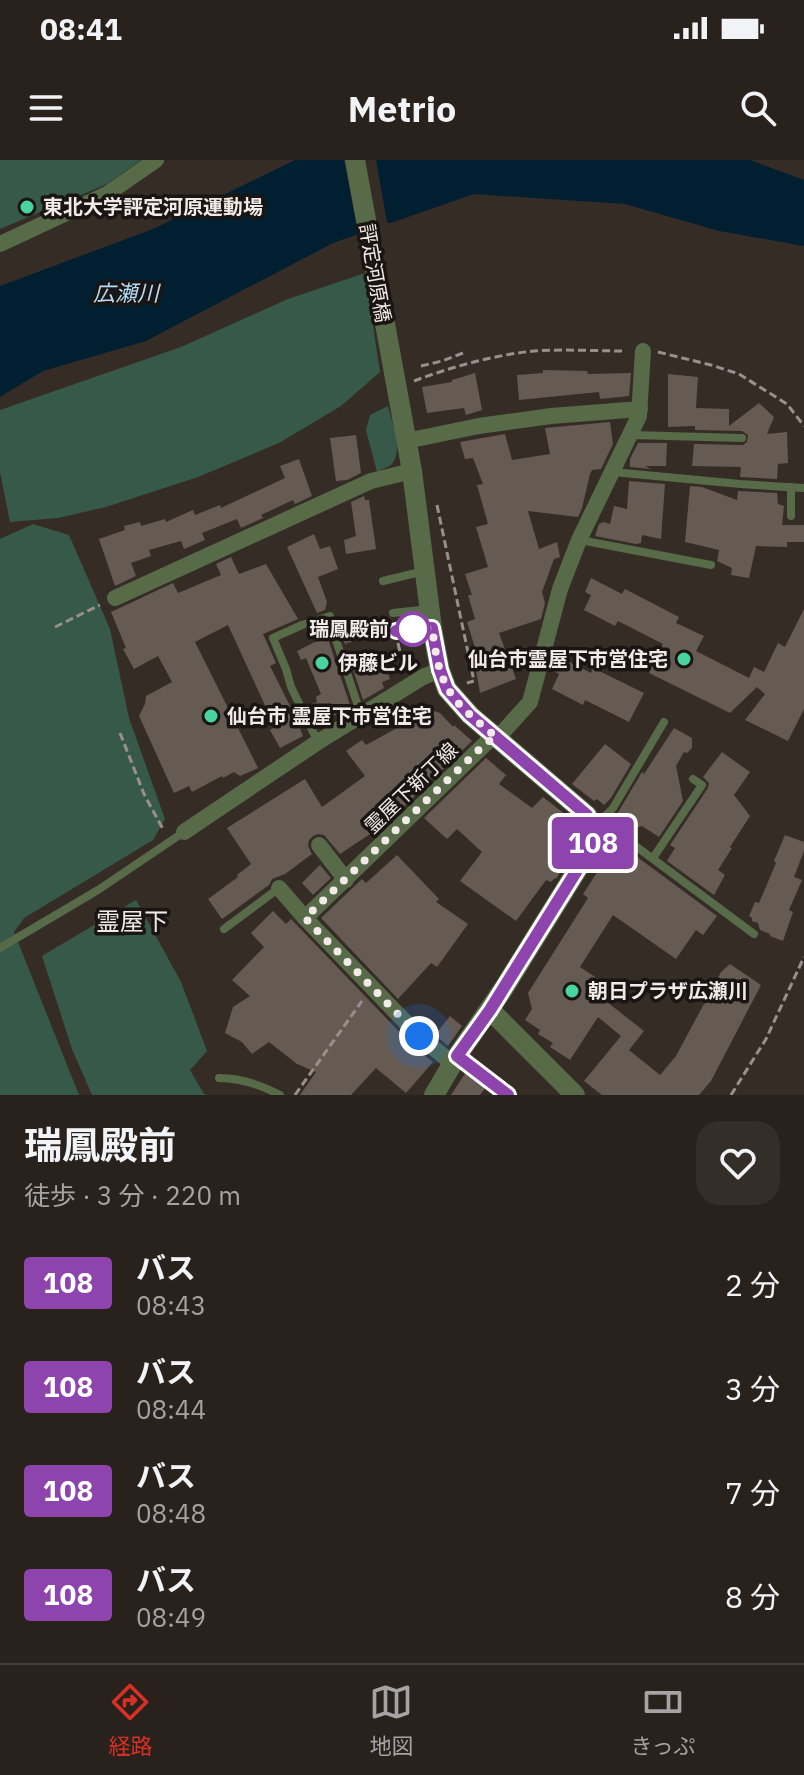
<!DOCTYPE html>
<html lang="ja">
<head>
<meta charset="utf-8">
<style>
  :root { --surface:#28211c; --page:#342e29; --text:#f1f3f6; --muted:#a5a3a3; --line:#443e3b; --accent:#d93025 }
  body { margin:0; font-family:"IBM Plex Sans","Noto Sans JP",sans-serif; background:var(--page); color:var(--text); height:100vh; display:flex; flex-direction:column; font-size:30px; white-space:nowrap }
  * { box-sizing:border-box; margin:0 }
  p { font-size:26px; color:var(--muted) }
  .icon { flex:none; width:44px; height:44px; fill:none; stroke:currentColor; stroke-width:2; stroke-linecap:round; stroke-linejoin:round }
  .map { position:relative; height:935px; overflow:hidden }
  .details { display:flex; flex-direction:column; background:var(--surface); flex:1 }
  .details>* { flex:none }
  .badge { padding:0 16px; border-radius:6px; font-size:28px; line-height:52px }
  .you { position:absolute; width:40px; height:40px; margin:-20px; border:6px solid #fff; border-radius:50%; background:#1a73e8; box-shadow:0 0 0 12px #1a73e833 }
  .map>.badge { position:absolute; translate:-50% -50%; box-shadow:0 0 0 4px #fff }
  .round { display:grid; place-items:center; flex:none; width:84px; height:84px; border-radius:24px; background:var(--page) }
  .head { display:flex; align-items:center; justify-content:space-between; height:136px; padding:0 24px }
  h1 { font-size:38px; font-weight:700; line-height:60px }
  ul { padding:0; list-style:none }
  li { display:flex; align-items:center; gap:24px; height:104px; padding:0 24px }
  li div { flex:1 }
  li b { display:block; font-size:30px }
  li em { font-style:normal }
  li .badge { min-width:88px; font-weight:700; text-align:center }
  .status { display:flex; justify-content:space-between; align-items:center; height:56px; padding:0 40px; background:var(--surface); direction:ltr }
  .status svg { height:22px; fill:currentColor }
  header { display:flex; justify-content:space-between; align-items:center; height:104px; padding:0 24px; background:var(--surface); font-size:36px; font-weight:700 }
  .tab-bar { display:flex; justify-content:space-around; align-items:center; height:112px; border-top:2px solid var(--line); background:var(--surface); font-size:22px; color:var(--muted) }
  .tab-bar a { display:grid; justify-items:center; gap:4px }
  .tab-bar .current { color:var(--accent) }
  .map>svg:first-child { display:block }
  .green { fill:#365949 }
  .water { fill:#002032 }
  .pier { fill:#362c26 }
  .building { fill:#655b53 }
  .lines { fill:none; stroke-linecap:round; stroke-linejoin:round }
  .path { stroke:#99908b; stroke-width:3; stroke-dasharray:8 4; stroke-linecap:butt }
  .service { stroke:#576b49; stroke-width:8 }
  .minor { stroke:#576b49; stroke-width:16 }
  .tertiary { stroke:#576b49; stroke-width:20 }
  .line-casing { stroke:#fff; stroke-width:18 }
  .line { stroke:#8e44ad; stroke-width:12 }
  .walk { stroke:#f1eae6; stroke-width:8; stroke-dasharray:0 14.4 }
  .poi-dot { fill:#47d49e; stroke:#1a1513; stroke-width:3 }
  .stop-dot { fill:#fff; stroke:#8e44ad; stroke-width:4 }
  .labels { text-anchor:middle; stroke-width:7; stroke-linejoin:round; paint-order:stroke }
  .poi-label { font-size:20px; font-weight:bold; fill:#f1eae6; stroke:#1a1513; text-anchor:start }
  .street-label { font-size:20px; fill:#f1eae6; stroke:#1a1513 }
  .stop-label { font-size:20px; font-weight:bold; fill:#f1eae6; stroke:#1a1513; text-anchor:end }
  .water-label { font-size:22px; font-style:italic; fill:#b2dbf6; stroke:#1a1513 }
  .quarter-label { font-size:24px; fill:#f1eae6; stroke:#1a1513 }
</style>
</head>
<body>
<div class="status"><b>08:41</b><svg viewBox="0 0 49 12"><path d="M0 12V9h3v3zM5 12V6h3v6zM10 12V3h3v9zM15 12V0h3v12zM26 1h20v11H26zM47 4h2v5h-2z"/></svg></div>
<header><svg class="icon" aria-label="menu" viewBox="0 0 24 24"><path d="M4 6h16M4 12h16M4 18h16"/></svg>Metrio<svg class="icon" aria-label="search" viewBox="0 0 24 24"><circle cx="10" cy="10" r="6"/><path d="M15 15l6 6"/></svg></header>
<div class="map">
<svg width="804" height="935" viewBox="0 0 804 935">
  <rect width="100%" height="100%" fill="#362c26"/>
  <g class="green">
    <polygon points="0,0 141,0 107,24 0,69"/>
    <polygon points="365,113 380,212 341,246 279,283 198,317 106,347 58,358 10,362 0,312 0,250 181,187 288,139"/>
    <path d="M388 246C392 263 405 292 390 306 389 306 378 311 377 312L366 270 370 255Z"/>
    <polygon points="33,364 69,375 110,469 129,558 165,659 153,680 24,758 14,772 79,935 0,935 0,379"/>
    <polygon points="136,740 181,822 207,891 190,910 204,934 208,935 92,935 72,889 42,796"/>
  </g>
  <polygon class="water" points="295,0 750,0 804,20 804,86 719,71 625,44 474,34 333,83 146,181 43,211 0,237 0,126 153,69"/>
  <polygon class="pier" points="344,0 376,0 387,62 395,66 359,78"/>
  <g class="building">
    <polygon points="543,210 587,211 588,214 631,213 629,236 600,239 599,232 519,240 517,215 543,213"/>
    <polygon points="475,213 482,250 466,255 464,248 427,253 422,227 452,222 452,220"/>
    <polygon points="668,214 698,217 696,248 729,249 729,266 759,243 774,257 767,274 787,272 788,303 778,304 777,319 740,317 741,307 692,306 694,284 743,285 747,282 748,275 742,271 695,270 695,266 668,267"/>
    <polygon points="610,262 613,284 601,309 592,310 590,314 582,348 578,357 528,351 539,389 557,382 560,397 554,399 542,432 545,443 541,459 499,473 516,519 480,533 476,510 481,507 467,462 475,459 468,435 472,435 465,414 488,407 476,367 488,364 477,325 483,324 473,298 465,299 460,282 505,274 512,300 550,294 545,268"/>
    <polygon points="356,275 361,313 347,320 336,321 330,278"/>
    <polygon points="638,283 667,283 666,306 645,306 651,309 630,307 630,299"/>
    <polygon points="299,299 312,336 295,344 293,340 261,355 263,358 241,368 237,359 202,373 205,380 184,389 181,381 149,390 151,396 131,403 136,416 115,426 99,379 125,370 124,366 140,362 141,366 165,359 166,362 193,350 195,355 220,345 221,348 285,318 280,306"/>
    <polygon points="629,321 665,324 661,379 642,375 641,383 636,384 595,376 599,364 604,362 610,364 614,346 627,349"/>
    <polygon points="690,326 702,327 737,340 738,331 777,333 778,344 784,346 782,365 804,365 804,382 787,382 787,387 756,386 749,418 731,415 732,408 717,401 719,390 685,382"/>
    <polygon points="364,336 365,340 369,340 376,389 346,394 344,380 356,376 351,342"/>
    <polygon points="314,374 320,389 330,386 338,409 318,417 327,442 325,450 317,453 287,387"/>
    <polygon points="231,397 239,414 266,404 298,459 263,474 276,503 270,506 292,550 294,550 303,568 300,569 303,576 280,588 270,570 275,567 228,465 195,482 258,608 240,616 234,612 223,618 222,616 192,632 189,626 174,633 139,556 145,544 146,536 172,522 158,496 134,509 123,489 126,488 111,452 173,423 178,433 221,415 216,404"/>
    <polygon points="591,418 622,434 625,429 679,457 676,463 704,476 696,491 749,518 754,507 764,512 778,483 785,487 804,449 804,549 788,581 745,560 765,534 757,527 730,553 649,513 663,484 618,461 615,466 584,450 591,435 585,432"/>
    <polygon points="379,458 383,469 345,484 340,470"/>
    <polygon points="327,476 351,548 317,563 308,545 317,542 316,537 321,534 306,498 301,500 297,491"/>
    <polygon points="559,497 591,513 593,508 644,533 629,562 585,540 583,545 552,529 559,514 552,510"/>
    <polygon points="383,498 390,519 382,522 384,528 363,540 353,509"/>
    <polygon points="430,545 434,551 440,553 453,567 454,565 472,581 389,661 383,665 381,664 376,670 340,694 324,675 318,674 313,676 309,680 308,686 312,694 285,714 272,719 269,725 222,759 208,739 238,717 237,715 251,704 227,668 305,619 322,647 365,616 346,591 362,580 366,585 397,568 395,564"/>
    <polygon points="674,568 692,578 692,588 687,593 684,592 676,606 683,641 659,677 642,666 627,671 623,668 617,654 642,612 644,614"/>
    <polygon points="605,584 631,604 611,638 604,645 597,639 594,641 572,624"/>
    <polygon points="722,592 750,612 734,635 750,656 730,687 732,688 718,710 725,715 714,735 667,701 675,688 670,685 708,628 709,623 703,617"/>
    <polygon points="486,598 506,615 499,624 532,648 543,637 575,662 577,669 578,675 572,684 576,687 556,719 555,718 551,722 546,720 516,761 460,721 482,692 457,669 447,679 424,658"/>
    <polygon points="785,675 804,682 804,691 794,717 802,720 789,750 793,752 783,781 770,776 770,774 760,770 758,763 752,761 752,758 749,756 755,742 759,743 776,703 774,701"/>
    <polygon points="617,682 717,756 703,775 696,770 676,799 613,755 580,807 615,830 607,842 644,871 629,890 660,915 676,896 721,812 730,804 761,825 711,921 699,935 602,935 584,921 621,876 598,857 570,900 550,887 553,883 538,874 540,870 525,860 532,849 528,833 588,738 583,734"/>
    <polygon points="397,695 439,739 436,742 468,764 437,807 431,803 398,839 321,758 362,719 366,723"/>
    <polygon points="320,705 331,718 313,735 302,723"/>
    <polygon points="273,751 286,764 291,759 411,884 433,902 406,933 376,908 351,935 300,935 316,912 297,904 269,882 252,894 242,882 225,873 233,847 250,836 232,820 264,787 251,773"/>
    <polygon points="450,856 462,866 448,886 435,875"/>
    <polygon points="466,912 486,927 480,935 451,935"/>
  </g>
  <g class="lines">
    <g class="path">
      <polyline points="658,192 711,205 739,214 787,244 804,266"/>
      <polyline points="421,206 442,201 463,193"/>
      <path d="M414 221C451 207 494 195 534 191 564 189 596 191 626 191"/>
      <polyline points="437,345 474,521 467,523"/>
      <polyline points="55,467 100,445"/>
      <polyline points="398,483 404,511"/>
      <polyline points="120,573 144,634 164,671"/>
      <polyline points="295,935 362,841"/>
      <polyline points="731,935 766,879 804,797"/>
    </g>
    <g class="service">
      <polyline points="631,275 742,278"/>
      <polyline points="613,312 740,324 803,328"/>
      <polyline points="791,327 791,356"/>
      <polyline points="580,380 711,405"/>
      <polyline points="383,421 424,411"/>
      <polyline points="393,453 430,449"/>
      <polyline points="396,471 431,468"/>
      <polyline points="318,582 291,527 286,509 273,478 302,465 330,456 334,474 361,555"/>
      <polyline points="593,668 613,648 664,562"/>
      <polyline points="593,669 614,670 754,774"/>
      <polyline points="653,698 702,625 693,619"/>
      <polyline points="224,769 279,728"/>
      <polyline points="0,788 98,730 184,672"/>
      <polyline points="457,896 508,935"/>
      <path d="M219 918C241 918 261 925 280 935"/>
    </g>
    <g class="minor">
      <polyline points="0,84 107,34 156,0"/>
      <polyline points="406,281 479,266 551,256 640,249"/>
      <polyline points="115,438 371,321 412,311"/>
      <polyline points="184,672 318,582 423,517 440,510"/>
      <polyline points="319,685 346,720"/>
      <polyline points="279,728 305,758"/>
      <polyline points="452,903 419,876 305,758 486,583 503,572 530,542 560,429 579,380 639,256 643,191"/>
    </g>
    <g class="tertiary">
      <polyline points="355,0 412,311 432,468 440,510 447,529 470,555 587,655 593,669 594,683 504,828 457,896 434,935"/>
      <polyline points="490,850 575,935"/>
    </g>
  </g>
  <g class="lines">
    <g class="line-casing">
      <polyline id="line" points="396,471 432,468 440,510 447,529 470,555 587,655 593,669 594,683 490,850 457,896 508,935"/>
    </g>
    <use href="#line" class="line"/>
    <path class="walk" d="M413 469 432 468C435 487 437 508 446 525 456 546 479 562 496 577L486 583 305 758 419 876"/>
  </g>
  <g class="poi-dot">
    <circle cx="27" cy="47" r="8"/>
    <circle cx="684" cy="499" r="8"/>
    <circle cx="322" cy="503" r="8"/>
    <circle cx="211" cy="556" r="8"/>
    <circle cx="572" cy="831" r="8"/>
  </g>
  <circle class="stop-dot" cx="413" cy="469" r="16"/>
  <g class="labels">
    <g class="poi-label">
      <text x="43" y="54">東北大学評定河原運動場</text>
      <text x="668" y="506" text-anchor="end">仙台市霊屋下市営住宅</text>
      <text x="338" y="510">伊藤ビル</text>
      <text x="227" y="563">仙台市 霊屋下市営住宅</text>
      <text x="588" y="838">朝日プラザ広瀬川</text>
    </g>
    <g class="street-label">
      <text transform="translate(375 113) rotate(80)" y="7">評定河原橋</text>
      <text transform="translate(411 628) rotate(-44)" y="7">霊屋下新丁線</text>
    </g>
    <g class="stop-label">
      <text x="389" y="476">瑞鳳殿前</text>
    </g>
    <g class="water-label">
      <text x="126" y="141">広瀬川</text>
    </g>
    <g class="quarter-label">
      <text x="132" y="770">霊屋下</text>
    </g>
  </g>
</svg>
<div class="you" style="left:419px;top:876px"></div>
<b class="badge" style="left:593px;top:683px;background:#8e44ad;color:#fff">108</b>
</div>
<section class="details">
<div class="head"><div><h1>瑞鳳殿前</h1><p>徒歩 · 3 分 · 220 m</p></div><a class="round"><svg class="icon" aria-label="heart" viewBox="0 0 24 24"><path d="M12 20l-8-8c-3-5 5-10 8-4 3-6 11-1 8 4z"/></svg></a></div>
<ul>
<li><span class="badge" style="background:#8e44ad;color:#fff">108</span><div><b>バス</b><p>08:43</p></div><em>2 分</em></li>
<li><span class="badge" style="background:#8e44ad;color:#fff">108</span><div><b>バス</b><p>08:44</p></div><em>3 分</em></li>
<li><span class="badge" style="background:#8e44ad;color:#fff">108</span><div><b>バス</b><p>08:48</p></div><em>7 分</em></li>
<li><span class="badge" style="background:#8e44ad;color:#fff">108</span><div><b>バス</b><p>08:49</p></div><em>8 分</em></li>
</ul>
</section>
<nav class="tab-bar">
<a class="current"><svg class="icon" aria-label="directions" viewBox="0 0 24 24"><path d="M12 3l9 9-9 9-9-9zM9 14v-3h6M13 9l2 2-2 2"/></svg>経路</a>
<a><svg class="icon" aria-label="map" viewBox="0 0 24 24"><path d="M3 6l6-2 6 2 6-2v14l-6 2-6-2-6 2zM9 4v14M15 6v14"/></svg>地図</a>
<a><svg class="icon" aria-label="tickets" viewBox="0 0 24 24"><path d="M3 7h18v10H3zM15 7v10"/></svg>きっぷ</a>
</nav>
</body>
</html>
